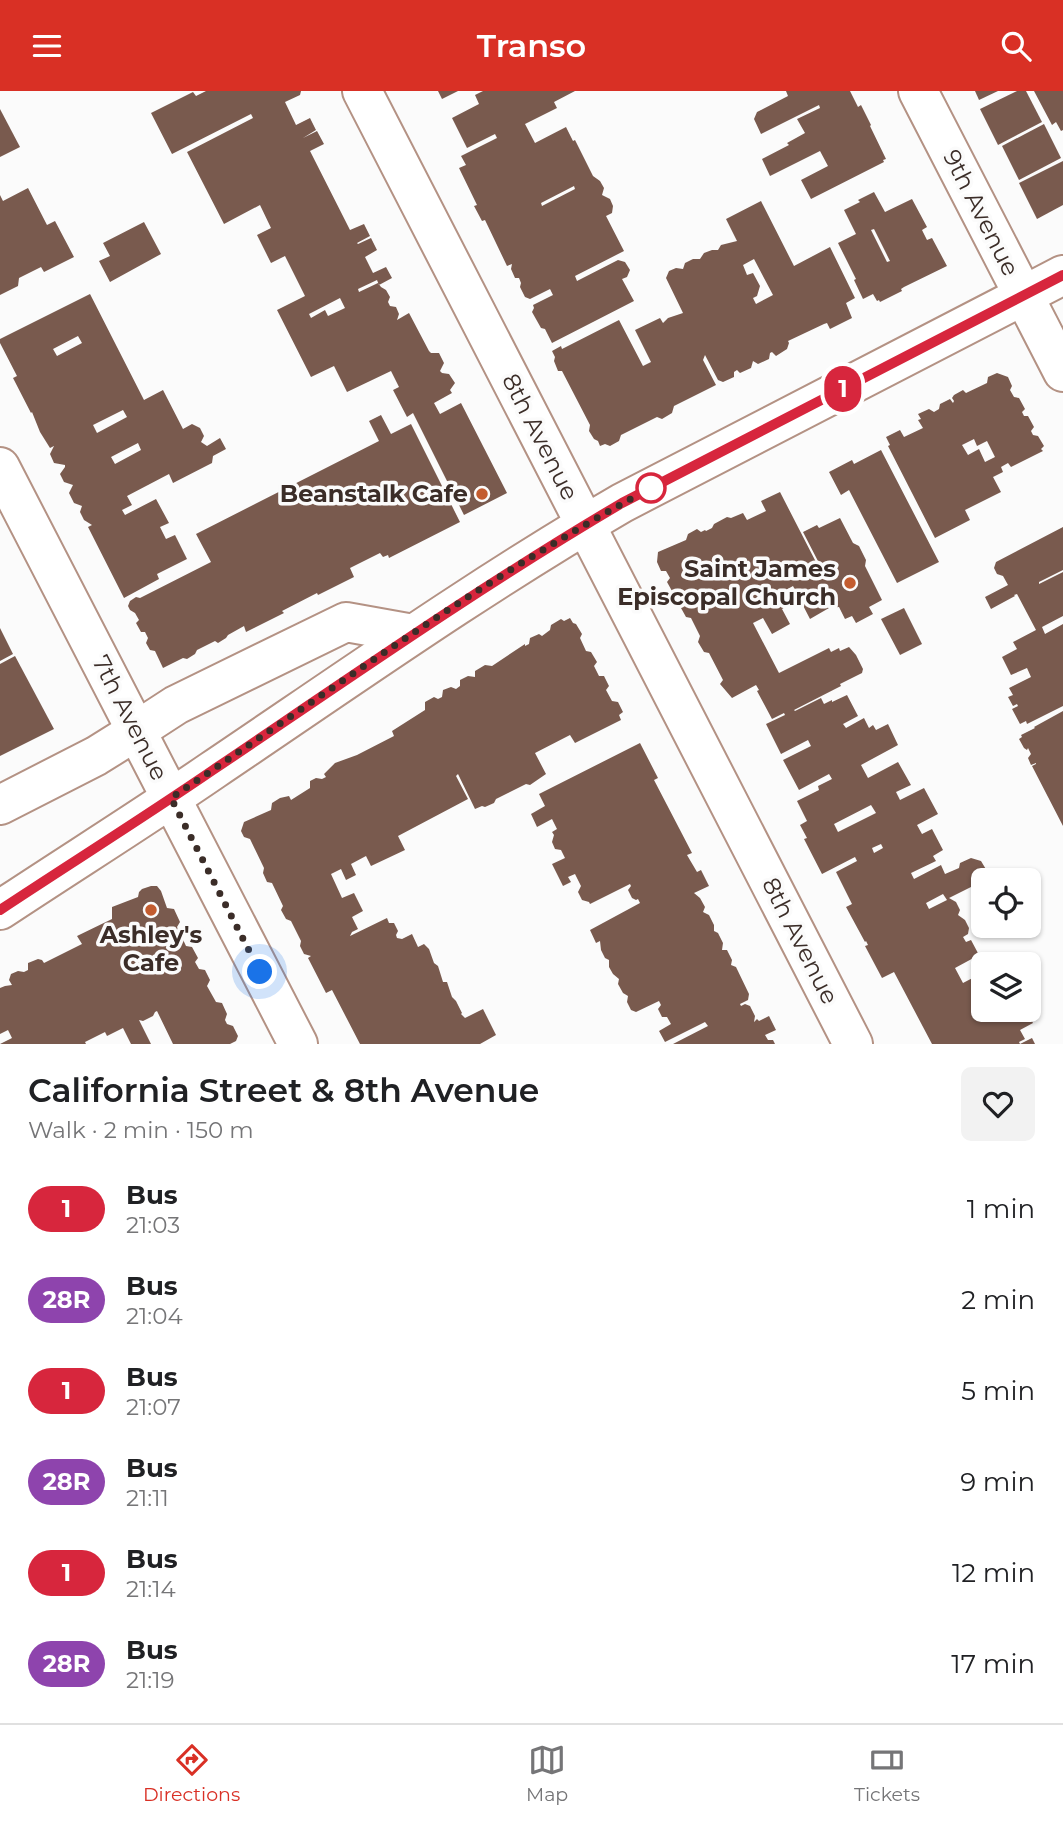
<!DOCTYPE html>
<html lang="en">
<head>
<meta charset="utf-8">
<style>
  :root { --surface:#fff; --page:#f2f2f2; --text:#202124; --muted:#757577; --line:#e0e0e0; --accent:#d93025 }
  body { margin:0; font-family:Montserrat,sans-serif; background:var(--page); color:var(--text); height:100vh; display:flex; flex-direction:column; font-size:26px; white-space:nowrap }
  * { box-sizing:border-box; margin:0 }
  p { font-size:23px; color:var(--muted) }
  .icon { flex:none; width:38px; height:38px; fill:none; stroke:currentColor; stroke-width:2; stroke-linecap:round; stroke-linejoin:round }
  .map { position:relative; height:953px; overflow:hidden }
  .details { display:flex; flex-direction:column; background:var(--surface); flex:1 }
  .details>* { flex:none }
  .badge { padding:0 14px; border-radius:23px; font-size:24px; line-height:46px }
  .fabs { position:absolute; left:971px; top:777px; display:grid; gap:14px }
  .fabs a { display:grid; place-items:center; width:70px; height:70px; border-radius:10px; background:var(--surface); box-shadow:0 2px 5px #0004; font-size:35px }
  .you { position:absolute; width:35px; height:35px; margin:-18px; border:5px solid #fff; border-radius:50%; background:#1a73e8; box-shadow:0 0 0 10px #1a73e833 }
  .map>.badge { position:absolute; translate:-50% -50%; box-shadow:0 0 0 4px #fff }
  .round { display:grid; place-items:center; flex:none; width:74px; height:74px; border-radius:10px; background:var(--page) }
  .head { display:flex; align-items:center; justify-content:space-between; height:119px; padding:0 28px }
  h1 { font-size:33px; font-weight:600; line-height:52px }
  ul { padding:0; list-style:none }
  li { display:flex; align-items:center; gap:21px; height:91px; padding:0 28px }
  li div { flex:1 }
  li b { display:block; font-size:26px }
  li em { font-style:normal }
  li .badge { min-width:77px; font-weight:700; text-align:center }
  header { display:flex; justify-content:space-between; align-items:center; height:91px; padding:0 28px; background:var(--accent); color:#fff; font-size:32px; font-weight:600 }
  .menu { display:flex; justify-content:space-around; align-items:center; height:98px; border-top:2px solid var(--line); background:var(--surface); font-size:19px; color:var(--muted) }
  .menu a { display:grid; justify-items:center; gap:4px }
  .menu .current { color:var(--accent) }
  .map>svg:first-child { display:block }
  .building { fill:#795a4e; fill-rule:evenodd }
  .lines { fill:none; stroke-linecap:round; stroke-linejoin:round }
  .street-casing { stroke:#b49284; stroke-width:42 }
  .secondary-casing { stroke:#b49284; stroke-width:42 }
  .street { stroke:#fff; stroke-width:38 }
  .secondary { stroke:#fff; stroke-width:38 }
  .line-casing { stroke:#fff; stroke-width:16 }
  .line { stroke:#d7263d; stroke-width:10 }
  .walk { stroke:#3b2d28; stroke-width:7; stroke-dasharray:0 12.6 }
  .stop-dot { fill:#fff; stroke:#d7263d; stroke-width:3.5 }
  .poi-dot { fill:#c35c2f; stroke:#fbfbfb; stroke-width:2.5 }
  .labels { text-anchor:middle; stroke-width:7; stroke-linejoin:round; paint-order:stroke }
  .street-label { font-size:24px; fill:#3b2d28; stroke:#fbfbfb }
  .poi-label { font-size:24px; font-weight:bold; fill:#3b2d28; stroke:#fbfbfb; text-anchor:end }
</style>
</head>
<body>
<header><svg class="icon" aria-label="menu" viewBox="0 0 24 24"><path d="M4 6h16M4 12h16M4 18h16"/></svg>Transo<svg class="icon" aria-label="search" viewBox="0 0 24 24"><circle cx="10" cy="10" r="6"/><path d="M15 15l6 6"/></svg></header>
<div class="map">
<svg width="1063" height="953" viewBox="0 0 1063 953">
  <rect width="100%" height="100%" fill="#fbfbfb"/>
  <g class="building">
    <path d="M206 0H301L300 4 285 11 296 34 310 27 316 39 303 47 317 40 324 53 310 60 350 139 364 133 370 145 357 152 358 153 371 147 377 159 365 166 373 182 386 176 392 187 379 194 377 189 358 198 359 201 378 192 381 196 386 199 390 206 388 211 390 215 396 216 399 223 397 229 409 222 429 260 431 262H439L444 272 440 280 442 282 449 283 455 292 450 299 452 302 434 312 440 323 461 312 507 402 464 424 413 322 407 326 393 299 399 296 391 280 347 301 334 275 311 286 277 219 305 205 285 165 271 172 257 144 271 137 260 114 224 133 187 61 253 27 251 23 172 63 151 22 193 1 196 5ZM340 207 345 217 328 225 325 219 311 227 309 223Z"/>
    <polygon points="438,0 458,0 442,8"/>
    <path d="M483 0H575L554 11 557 17 525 33 535 52 566 36 573 50 575 49 593 85 600 90 604 97 602 104 610 108 613 115 612 122 606 125 624 160 575 185 577 190 618 169 625 171 630 179 627 186 622 188 634 210 552 252 545 238 541 237 532 221 534 217 533 214 553 204 550 198 530 208 525 206 520 196 521 192 519 187H515L511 178 512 173 507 175 485 129 482 130 474 115 477 114 459 77 466 74 461 65 497 47 495 43 467 57 452 27 479 13 475 4ZM574 95 575 98 542 115 541 112Z"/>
    <polygon points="786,0 850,0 858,16 861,14 871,34 870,35 886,68 883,69 884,71 811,108 801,89 828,75 820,60 770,85 762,68 789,54 787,52 805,42 797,28 820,17 819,14 761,43 754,28 757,21 788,5"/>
    <polygon points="975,0 998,0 979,9"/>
    <polygon points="1017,0 1026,0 1042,31 998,54 980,18"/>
    <polygon points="1034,0 1063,0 1063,39 1061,40 1056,31 1052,34"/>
    <polygon points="0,18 20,56 0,66"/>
    <polygon points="1044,33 1061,67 1019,89 1002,55"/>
    <polygon points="1063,70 1063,114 1037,128 1019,92"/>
    <polygon points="28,97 47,134 55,130 74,166 44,181 41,176 19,187 18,195 0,204 0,104 3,110"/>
    <path d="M874 101 885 121 912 108 927 136 922 139 927 149 932 147 947 175 904 196 901 198 902 200 880 211 879 209 877 210 873 203 863 208 854 189 856 188 838 152 856 143 844 119 860 111 858 109ZM874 138 890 170 887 171 871 139Z"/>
    <path d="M761 110 794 175 830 156 855 207 846 212 852 227 830 238 827 232 824 233 788 250 789 252 787 258 776 265 772 261 770 262 769 268 758 273 753 270 751 277 740 282 737 279 734 281V286L723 291 718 289 705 264 703 269 716 294 674 315 672 322 662 328 657 326 621 344 619 350 610 355 605 353 600 355 598 350 594 348 589 340 590 334 562 280H558L554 270 555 266 552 260 561 255 562 258 619 229 643 275 651 271 635 239 660 227 663 232 668 227 683 222 666 187 669 180 676 177 683 178 685 172 693 168H700L704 162 712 159H718L721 154 737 150 726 128ZM754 168 773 204 756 213 753 207 757 205 760 195 753 182 747 184 743 174Z"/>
    <polygon points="144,131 161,163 110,191 99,170 110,165 103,152"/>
    <path d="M90 203 144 309 163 299 183 338 192 333 200 337 204 345 201 351 207 355 220 347 226 358 213 365 212 372 173 392 169 383 127 405 132 414 122 419 125 424 156 408 169 432 160 436 166 448 175 444 187 468 157 483 159 488 124 507 88 436 92 434 84 429 80 421 82 415 74 412 69 402 73 394 64 391 60 383 65 376V374L54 372 50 363 54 355 50 357 40 341 32 321 31 322 13 287 17 285 0 252V248ZM78 245 82 252 57 265 53 258ZM123 319 127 326 97 342 93 334ZM138 352 141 359 115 373 111 366Z"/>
    <path d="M997 282 1008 286 1012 295 1010 299 1014 306 1019 307 1025 318 1022 321 1024 325H1028L1034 336 1031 340 1033 344 1038 345 1044 355 1041 358 1043 360 1011 376 1008 372 1001 376 1003 381 993 386 1001 401 965 419 970 429 935 447 888 355 890 354 886 346 900 339 904 346 923 337 918 329 921 328 918 323 929 318 934 321 939 318 940 313 950 308 953 312 954 310 952 307 954 304 963 299 966 302 987 292 988 286ZM974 348 977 355 987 350 995 366 985 371 979 358 968 364 962 354Z"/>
    <polygon points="381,324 391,343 411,333 460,431 389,467 388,464 383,466 380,462 350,477 354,486 318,504 317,502 282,520 284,522 246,541 244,535 228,544 226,547 218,552 215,550 197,559 195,563 187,568 183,567 163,577 155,560 150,559 146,552 148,547 145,541 141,541 136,532 139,529 135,522 130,519 128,515 130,510 136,506 140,507 211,471 196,443 379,350 369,330"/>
    <polygon points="881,359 939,471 897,492 849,399 841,404 829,381 852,369 854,373"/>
    <path d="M780 401 818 475 820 474 803 441 817 434 819 437 840 427 853 452 859 455 866 469 865 475 882 509 869 516 873 523 856 532 852 525 845 528 839 516 829 517 810 528 793 495 784 500 790 513 782 518 790 533 772 543 763 527 753 532 779 582 829 557 831 561 839 557 840 560 849 556 856 564 863 578 862 582 840 593 841 595 794 619 795 620 821 607 824 613 832 609V611L847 604 858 625 843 633 846 637 864 627 869 637 873 634 876 639 888 633 898 654 861 674 868 687 898 671 911 694 896 701 900 709 924 697 938 723 917 734 922 743 932 738 943 759 933 765 936 770 911 782 914 788 941 774 945 783 959 777 960 772 971 767 981 770 987 780 985 785 987 788 949 807 956 811 960 819 958 824 965 829 969 837 968 843 963 846 966 851 971 849 979 864 955 877 963 892 984 881V919H1026L1033 932 1020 939 1025 948 1019 951 1020 953H932L894 881 882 887 865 855 868 854 866 850 865 851 846 816 852 813 836 781 857 770 855 766 822 783 804 748 807 747 800 734 807 730 797 710 819 699 818 695 832 688 829 683 799 699 783 669 811 655 808 649 781 663 766 633 785 624 784 622 772 628 757 600 759 599 756 594 732 607 720 593 723 589 709 562 704 561 698 551 700 545 691 527 686 526 681 517 683 512 678 502 672 500 667 491 670 487 666 480H661L657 471 658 461 686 449 688 443 697 438 701 441 705 439 706 440 712 437 714 433 727 426 731 427 743 422 747 429 766 420 761 410ZM871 714 876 722 838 741 834 733ZM881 753 883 757 874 762 872 757ZM943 803 947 809 929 818 926 812Z"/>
    <polygon points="1063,436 1063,479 1039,491 1039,493 1063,481 1063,525 1042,536 1045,543 1063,533 1063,615 1027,633 1026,630 1020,633 1012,618 1018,615 1017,613 1013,615 1008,606 1013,604 1009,597 1031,586 1027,577 1011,584 1002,566 1017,558 1013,551 1036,539 1017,503 1014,504 1015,505 991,518 985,506 1008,494 1003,485 997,483 994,477 996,471"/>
    <polygon points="904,517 922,553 900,564 881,528"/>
    <polygon points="570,527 573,532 576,533 582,543 580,547 586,560 591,561 597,571 594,575 599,585 604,585 609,595 606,599 612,610 618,611 623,621 619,624 621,629 575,652 570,644 535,662 546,683 530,694 526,693 496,708 494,712 485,716 482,715 475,718 458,683 456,685 468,708 398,745 405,759 371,775 366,765 351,773 356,784 346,789 341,778 331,783 342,807 354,802 363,820 352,826 358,838 352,841 350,845 387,827 389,832 394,832 398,840 396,844 397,847 402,848 412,843 418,856 424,853 429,858 434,872 438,875 443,891 447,891 452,906 456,910 462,922 461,923 465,927 483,918 496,944 480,953 360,953 332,899 326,902 308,867 311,865 304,863 300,855 301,850 291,830 286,828 281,819 283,815 272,792 267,791 263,782 264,777 250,748 244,746 241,740 244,731 271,719 272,712 280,707 289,705 291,709 310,697 310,690 316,687 322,688 326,686 324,683 335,672 357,664 394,645 392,640 425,619 425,611 434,606 438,608 442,606 443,599 451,596 456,598 460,595 460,589 468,585 475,586 475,580 485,574 492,575 525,553 525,555 529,553 530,547 539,543 542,545 550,539 551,534 561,528 564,530"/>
    <polygon points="0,537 13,563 0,570"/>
    <polygon points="15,565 54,638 0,665 0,573"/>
    <polygon points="1063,620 1063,735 1032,675 1036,673 1036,672 1031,674 1028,667 1031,663 1028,657 1027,659 1024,657 1019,648 1022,646 1021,644 1035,637 1034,636"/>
    <polygon points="640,652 658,687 654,689 692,762 687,764 697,781 701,779 709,795 694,802 700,807 705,816 703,821 709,824 714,834 714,840 718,842 723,852 722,859 727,859 732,869 731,874 736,876 749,903 748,909 740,913 741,915 745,913 750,915 755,925 754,931 757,928 759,930 769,925 776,939 765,944 768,949 773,949 775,953 673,953 708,935 705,931 665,951 659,940 671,933 667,926 662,926 658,918 661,914 659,910 636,921 631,919 627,911 628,905 623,902 618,893 619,888 613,883 609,876 609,869 605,867 601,859 600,850 596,852 590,839 640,812 638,808 636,809 632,807 628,799 631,795 630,793 590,813 589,811 582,809 578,801 581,795 575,783 568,786 571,791 563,795 552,773 565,767 561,759 555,758 552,751 554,744 552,741 557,738 552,728 537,736 531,723 545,715 539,703"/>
    <polygon points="151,795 157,795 161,800 167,817 174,818 180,831 177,836 186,855 192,856 198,867 195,871 199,878 205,879 210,889 207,895 216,911 222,912 227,923 225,929 227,933 233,935 238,945 236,950 230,953 173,953 157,920 155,921 153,925 143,930 139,929 151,953 131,953 123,937 107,945 105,941 85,951 86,953 0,953 12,947 8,939 0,943 0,897 5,895 12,894 9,889 11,883 18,880 24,881 28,879 28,872 38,868 42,869 44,872 82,853 77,845 112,828 112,816 138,806 139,801 142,798"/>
    <polygon points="1032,947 1035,953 1020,953"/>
  </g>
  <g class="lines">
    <g class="street-casing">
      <g id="street">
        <polyline points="362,0 853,953"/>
        <polyline points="918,0 1063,281"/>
        <polyline points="0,376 298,953"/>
        <polyline points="0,714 96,665 136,640"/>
      </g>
    </g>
    <g class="secondary-casing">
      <g id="secondary">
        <polyline points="136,640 176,614 346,531 413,543"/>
        <path d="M0 819C71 772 143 727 213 679 348 588 481 494 622 412L1063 184"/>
      </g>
    </g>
    <use href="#street" class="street"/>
    <use href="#secondary" class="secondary"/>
  </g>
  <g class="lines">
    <g class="line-casing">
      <path id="line" d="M0 819C71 772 143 727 213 679 348 588 481 495 622 412L1063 184"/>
    </g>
    <use href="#line" class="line"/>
    <path class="walk" d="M260 881 171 707C329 601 483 487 651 397"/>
  </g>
  <circle class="stop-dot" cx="651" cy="397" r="14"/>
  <g class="poi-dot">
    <circle cx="482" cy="403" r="7"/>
    <circle cx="850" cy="492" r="7"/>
    <circle cx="151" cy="819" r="7"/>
  </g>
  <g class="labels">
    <g class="street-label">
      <text transform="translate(981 122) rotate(63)" y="8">9th Avenue</text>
      <text transform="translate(540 346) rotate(63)" y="8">8th Avenue</text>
      <text transform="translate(130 627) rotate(63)" y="8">7th Avenue</text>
      <text transform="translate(800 850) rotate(63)" y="8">8th Avenue</text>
    </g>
    <g class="poi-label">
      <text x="468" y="411">Beanstalk Cafe</text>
      <text x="836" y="486">Saint James<tspan x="836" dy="28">Episcopal Church</tspan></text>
      <text x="151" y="852" text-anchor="middle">Ashley's<tspan x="151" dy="28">Cafe</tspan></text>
    </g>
  </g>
</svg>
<div class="fabs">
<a><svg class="icon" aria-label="locate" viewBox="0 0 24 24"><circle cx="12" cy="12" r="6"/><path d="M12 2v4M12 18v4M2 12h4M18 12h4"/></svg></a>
<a><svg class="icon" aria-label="layers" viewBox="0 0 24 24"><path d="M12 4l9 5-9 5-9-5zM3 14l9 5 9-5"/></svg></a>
</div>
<div class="you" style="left:260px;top:881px"></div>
<b class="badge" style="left:843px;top:298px;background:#d7263d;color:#fff">1</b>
</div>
<section class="details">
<div class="head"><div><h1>California Street &amp; 8th Avenue</h1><p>Walk · 2 min · 150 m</p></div><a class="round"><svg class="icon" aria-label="heart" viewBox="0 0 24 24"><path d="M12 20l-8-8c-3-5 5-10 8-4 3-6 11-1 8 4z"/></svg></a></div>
<ul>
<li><span class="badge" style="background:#d7263d;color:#fff">1</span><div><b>Bus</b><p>21:03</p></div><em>1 min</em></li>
<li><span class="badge" style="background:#8e44ad;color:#fff">28R</span><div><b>Bus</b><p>21:04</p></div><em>2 min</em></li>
<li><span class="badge" style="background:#d7263d;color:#fff">1</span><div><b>Bus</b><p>21:07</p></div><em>5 min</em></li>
<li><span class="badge" style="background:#8e44ad;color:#fff">28R</span><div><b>Bus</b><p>21:11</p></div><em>9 min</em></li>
<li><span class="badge" style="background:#d7263d;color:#fff">1</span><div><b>Bus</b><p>21:14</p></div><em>12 min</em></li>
<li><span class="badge" style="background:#8e44ad;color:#fff">28R</span><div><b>Bus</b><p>21:19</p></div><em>17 min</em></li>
</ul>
</section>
<nav class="menu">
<a class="current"><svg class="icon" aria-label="directions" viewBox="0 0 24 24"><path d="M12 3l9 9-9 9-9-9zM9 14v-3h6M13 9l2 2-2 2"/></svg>Directions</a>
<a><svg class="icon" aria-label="map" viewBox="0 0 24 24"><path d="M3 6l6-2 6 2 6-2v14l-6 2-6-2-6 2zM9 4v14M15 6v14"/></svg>Map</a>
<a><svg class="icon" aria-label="tickets" viewBox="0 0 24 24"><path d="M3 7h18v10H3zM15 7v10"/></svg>Tickets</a>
</nav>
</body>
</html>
